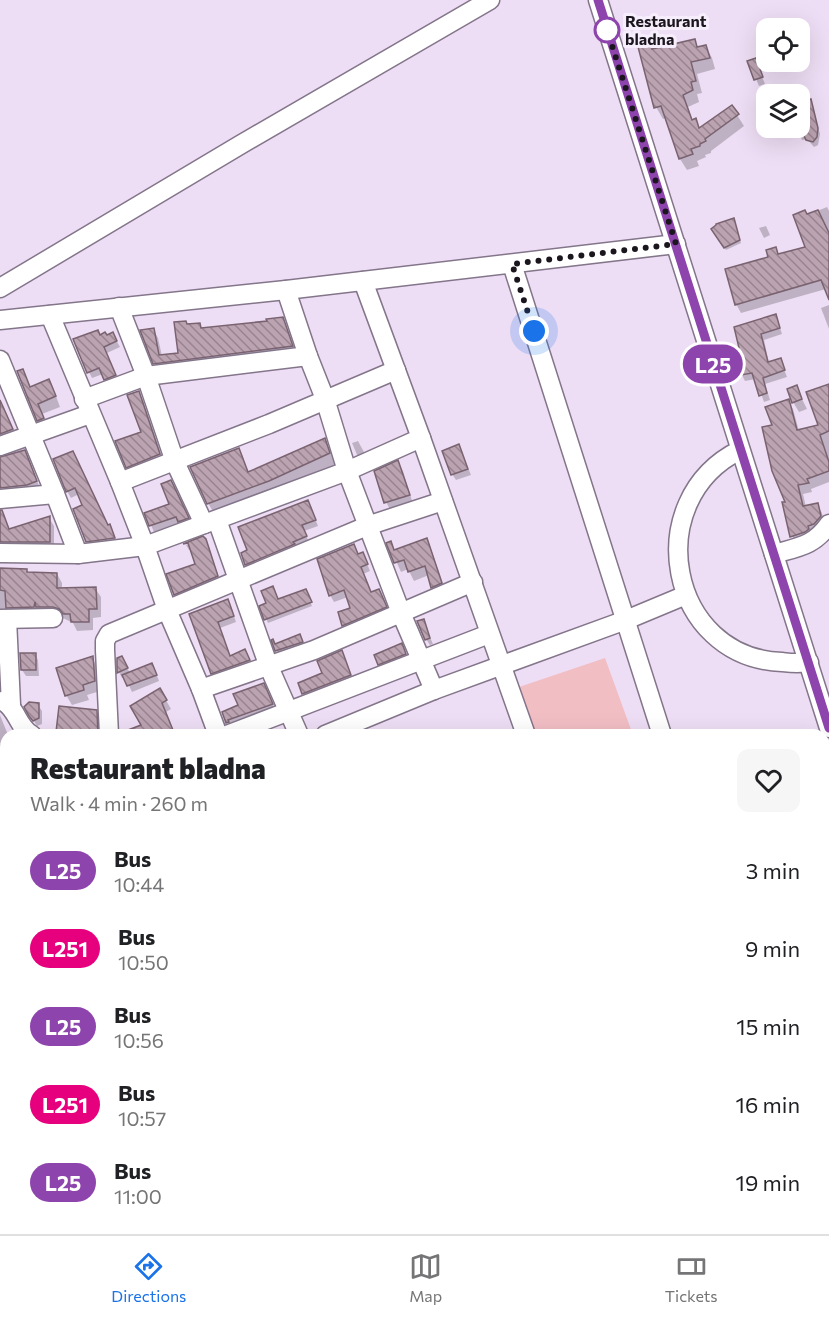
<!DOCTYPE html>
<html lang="en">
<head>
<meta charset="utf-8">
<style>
  :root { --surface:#fff; --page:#f6f6f6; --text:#202124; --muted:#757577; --line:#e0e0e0; --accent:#1a73e8 }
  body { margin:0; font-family:Commissioner,sans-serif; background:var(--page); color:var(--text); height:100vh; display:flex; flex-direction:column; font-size:22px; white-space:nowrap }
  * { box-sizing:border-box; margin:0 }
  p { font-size:20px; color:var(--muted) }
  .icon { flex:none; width:33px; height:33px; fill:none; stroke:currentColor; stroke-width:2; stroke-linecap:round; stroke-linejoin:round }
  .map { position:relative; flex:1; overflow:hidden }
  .side { position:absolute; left:0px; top:729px; width:830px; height:506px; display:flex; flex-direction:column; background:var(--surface); border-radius:18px 18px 0 0; box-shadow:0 6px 24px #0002 }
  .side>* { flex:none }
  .badge { padding:0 12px; border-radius:20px; font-size:21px; line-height:39px }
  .fabs { position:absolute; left:756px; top:18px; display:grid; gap:12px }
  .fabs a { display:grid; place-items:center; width:54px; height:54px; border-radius:12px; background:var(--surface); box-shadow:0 6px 24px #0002; font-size:30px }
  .you { position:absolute; width:30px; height:30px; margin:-15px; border:4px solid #fff; border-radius:50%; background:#1a73e8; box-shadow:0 0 0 9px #1a73e833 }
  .map>.badge { position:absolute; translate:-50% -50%; box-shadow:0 0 0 3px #fff }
  .round { display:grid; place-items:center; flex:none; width:63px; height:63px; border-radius:12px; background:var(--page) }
  .overview { display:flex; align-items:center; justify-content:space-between; height:102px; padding:0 30px }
  h1 { font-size:28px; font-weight:800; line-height:45px }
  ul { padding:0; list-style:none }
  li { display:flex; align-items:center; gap:18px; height:78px; padding:0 30px }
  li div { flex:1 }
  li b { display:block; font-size:22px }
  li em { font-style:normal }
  li .badge { min-width:66px; font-weight:700; text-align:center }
  .menu { display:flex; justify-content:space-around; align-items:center; height:84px; border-top:2px solid var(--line); background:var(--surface); font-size:16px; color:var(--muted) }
  .menu a { display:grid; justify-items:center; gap:3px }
  .menu .current { color:var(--accent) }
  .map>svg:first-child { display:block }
  .pitch { fill:#f1bec4 }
  .shadow { fill:#0003 }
  .building { fill:url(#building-back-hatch); stroke:#7a6370; stroke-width:1.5 }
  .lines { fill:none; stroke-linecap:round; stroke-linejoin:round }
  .minor-casing { stroke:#83758a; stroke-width:21 }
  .minor { stroke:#fff; stroke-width:18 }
  .line-casing { stroke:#fff; stroke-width:14 }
  .line { stroke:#8e44ad; stroke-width:9 }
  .walk { stroke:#1b161e; stroke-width:6; stroke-dasharray:0 10.8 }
  .stop-dot { fill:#fff; stroke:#8e44ad; stroke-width:3 }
  .labels { text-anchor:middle; stroke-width:6; stroke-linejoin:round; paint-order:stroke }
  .stop-label { font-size:16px; font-weight:bold; fill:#1b161e; stroke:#f7eefc; text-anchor:start }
</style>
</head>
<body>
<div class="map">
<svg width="829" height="1234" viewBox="0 0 829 1234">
  <defs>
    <pattern id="building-back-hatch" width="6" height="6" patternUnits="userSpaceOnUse" patternTransform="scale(1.5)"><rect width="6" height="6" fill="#bca3b1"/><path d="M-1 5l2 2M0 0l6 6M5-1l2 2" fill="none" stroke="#98848f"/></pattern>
  </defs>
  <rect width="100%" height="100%" fill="#eedef5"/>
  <polygon class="pitch" points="605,658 633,735 534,735 516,688"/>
  <g class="shadow">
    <polygon points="694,41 699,48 706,47 712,58 715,69 697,74 702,93 697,94 699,102 688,107 693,121 695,120 700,129 737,115 744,126 711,151 711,153 705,155 706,157 697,161 699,166 687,170 680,159 666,118 663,119 656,107 650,42 654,50"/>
    <polygon points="755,60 765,84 759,86 749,62"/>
    <polygon points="810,101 820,134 818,145 814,147 807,139 802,140 797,128 800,128 800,104"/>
    <polygon points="827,207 829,211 829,297 826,289 741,313 736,304 776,249 779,255 807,248 807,215"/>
    <polygon points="735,222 741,243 726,250 713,229"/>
    <polygon points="766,226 770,235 764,238 759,228"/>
    <polygon points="829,305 829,329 821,308"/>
    <polygon points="776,316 782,334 764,340 769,363 780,359 787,377 765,384 770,400 764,402 756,379 745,381 742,375 741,349"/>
    <polygon points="282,318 296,354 160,372 155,363 153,329 158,338 162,356 180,355 188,326 199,324 202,329 268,322"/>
    <polygon points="100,336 116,340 120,347 107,353 118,382 108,385 103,374 92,378 89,372"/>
    <polygon points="22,371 31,388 54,391 60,407 42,414 48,428 44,430 38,420"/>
    <polygon points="829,386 829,482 811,489 812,492 803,494 806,507 817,504 822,513 825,526 797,545 792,536 774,426 788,400 793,409 799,431 820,426"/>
    <polygon points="796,387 807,409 799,412 793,402"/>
    <polygon points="138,392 143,400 164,462 132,474 127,467 143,433"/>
    <polygon points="0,401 3,406 15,436 0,437"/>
    <polygon points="325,440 331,452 336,466 215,515 208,503 238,450 249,473"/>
    <polygon points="358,441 365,454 358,457 352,443"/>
    <polygon points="459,446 471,475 456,480 452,474"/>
    <polygon points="24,451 41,490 6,496 0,484 0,458"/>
    <polygon points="76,459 118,545 92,548 88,541 85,506 79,494 71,498 67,491"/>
    <polygon points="398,462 403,471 413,504 391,511 386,502"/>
    <polygon points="174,488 191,524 183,527 180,522 154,532 146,514 171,505"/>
    <polygon points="311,508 318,526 304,531 309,542 249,570 246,564"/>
    <polygon points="0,516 3,516 10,531 49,518 54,526 54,550 0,551"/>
    <polygon points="203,538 209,548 221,584 179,601 175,594 197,565 192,550 189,550 186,545"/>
    <polygon points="426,540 431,549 446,592 437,596 429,575 414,581 408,569 401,572 388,543 390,543 395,551"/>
    <polygon points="354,545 359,555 366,561 370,571 363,574 372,594 382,598 389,614 348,632 344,625 352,609 348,597 334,602 330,595"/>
    <polygon points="0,569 27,570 28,574 57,574 62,583 62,589 95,588 101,597 101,617 93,618 93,630 77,631 73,623 59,616 12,616 9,610 0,610"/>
    <polygon points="307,594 312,606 268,623 261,607"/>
    <polygon points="231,607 236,622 220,628 230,657 248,657 252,666 216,679 191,615"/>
    <polygon points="423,621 433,644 430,645 426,639"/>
    <polygon points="302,642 305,648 280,657 275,645"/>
    <polygon points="404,650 407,660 383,669 380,664"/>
    <polygon points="341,652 355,684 308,702 303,693 324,674"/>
    <polygon points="35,654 38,660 39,676 26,676 22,670"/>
    <polygon points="92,658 98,668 100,691 87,695 89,700 72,705 66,695"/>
    <polygon points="125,664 130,673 155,671 159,681 132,692 125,677 122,678 119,672"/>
    <polygon points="160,690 171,709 166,712 175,735 131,735 143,726"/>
    <polygon points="268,693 276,712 232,731 223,713"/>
    <polygon points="38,705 42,711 42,724 37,726 26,707"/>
    <polygon points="96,712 102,723 103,735 59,735 57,732"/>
    <polygon points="0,715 8,735 6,735 6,779 0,779"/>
    <polygon points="6,807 6,833 0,836 0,808"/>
    <rect x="0" y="896" width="6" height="19"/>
    <polygon points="0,1001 6,1004 6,1026 0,1020"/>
    <polygon points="6,1052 6,1104 0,1107 0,1053"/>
    <polygon points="6,1138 6,1187 0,1191 0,1141"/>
    <polygon points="14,1228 87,1228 69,1234 16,1234"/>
    <polygon points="106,1228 178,1228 180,1234 96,1234"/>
    <polygon points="330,1228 353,1228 355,1234 332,1234"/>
    <polygon points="375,1228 392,1228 393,1230 378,1234"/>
    <polygon points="460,1228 478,1228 480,1234 462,1234"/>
    <polygon points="518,1228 533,1228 521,1234"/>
  </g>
  <g class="building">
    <polygon points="695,39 697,47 706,45 710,58 691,62 696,81 691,82 693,90 683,95 692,120 696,118 699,128 732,105 739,114 705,139 706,141 700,144 700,146 691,149 693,154 679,159 661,106 654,108 637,43 650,40 652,49"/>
    <polygon points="756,58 763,77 754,80 747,61"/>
    <polygon points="811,99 818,128 817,137 813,142 806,140 803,134 800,135 800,102"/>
    <polygon points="805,210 807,214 818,210 829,233 829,300 821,280 735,305 725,269 768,257 766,250 776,247 778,254 805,247 793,215"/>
    <polygon points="734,218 740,240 724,248 711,229 716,225 716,224"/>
    <polygon points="776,314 780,328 761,334 768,362 781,358 785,370 763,378 767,393 759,396 752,373 741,375 735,348 739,348 734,327"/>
    <polygon points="283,317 293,346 153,364 140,330 154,328 159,355 178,353 174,322 186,321 187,324 200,323 201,328 267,321 266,319"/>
    <polygon points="98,330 100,335 105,332 107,335 113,332 117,341 104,347 116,375 104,380 99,368 87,373 73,339"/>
    <polygon points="23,369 30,387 49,379 56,396 38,404 44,418 37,421 17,371"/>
    <polygon points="829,384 829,431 820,435 829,462 829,471 807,479 809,483 798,485 803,506 818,503 821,516 814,524 808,526 809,529 805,532 790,537 782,502 785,502 772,471 762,427 772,425 765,407 789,399 797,430 818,425 806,392"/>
    <polygon points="797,385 802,399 792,403 787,389"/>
    <polygon points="139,391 160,454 126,468 115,441 141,432 127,395"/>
    <polygon points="0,400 13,429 0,434"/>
    <polygon points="325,438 330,453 269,481 207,504 190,467 239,448 248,472"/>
    <polygon points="459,444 468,469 451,475 442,451"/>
    <polygon points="25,450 37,481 27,485 0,488 0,457"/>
    <polygon points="73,451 108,525 110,524 115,538 86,542 73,509 82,505 75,488 66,492 53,459"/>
    <polygon points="398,460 410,495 384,503 374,471"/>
    <polygon points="171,480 189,518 178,522 176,517 149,526 144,513 169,504 161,484"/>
    <polygon points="308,500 316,520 302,525 307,536 293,542 295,544 245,565 241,553 247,550 238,527"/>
    <polygon points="0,510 2,510 9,529 50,516 50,542 0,542"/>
    <polygon points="203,536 206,539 218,576 174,595 166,574 195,564 188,543 183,544"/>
    <polygon points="427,538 442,583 431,588 425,566 408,572 404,560 394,563 386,543 391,541 394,550"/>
    <polygon points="354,544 358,554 363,552 368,564 361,567 371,592 379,589 387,607 342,626 338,612 350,608 344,590 329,596 317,559"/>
    <polygon points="0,568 27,569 27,572 57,573 57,588 96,587 97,609 89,609 89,622 71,622 70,614 63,614 59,609 53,607 36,607 35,602 34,607 6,608 5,591 0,590"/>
    <polygon points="273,586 278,599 306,589 312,602 264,620 259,606 266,603 261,591"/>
    <polygon points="228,599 234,616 218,622 230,656 245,649 250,660 211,674 189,614"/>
    <polygon points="424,619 430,638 425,640 417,621"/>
    <polygon points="300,634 303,642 275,651 271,640 273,639 275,644"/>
    <polygon points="402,643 406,654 378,665 374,655"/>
    <polygon points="342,650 351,675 302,694 298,683 322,673 317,661"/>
    <polygon points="20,653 36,653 36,670 21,670"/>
    <polygon points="93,656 95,681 83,685 84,690 65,696 56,668"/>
    <polygon points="122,656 128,668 117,673 117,658"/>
    <polygon points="152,663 157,675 127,686 122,675"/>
    <polygon points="264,683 273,704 228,720 229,722 226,723 222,712 238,705 233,694"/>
    <polygon points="160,688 167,700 162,703 175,735 120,735 120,733 141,725 130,706"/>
    <polygon points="29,702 39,703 39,718 33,721 29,716 24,707"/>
    <polygon points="59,706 97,710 98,735 56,732"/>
  </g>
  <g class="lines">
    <g class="minor-casing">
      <g id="minor">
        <polyline points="598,0 829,728"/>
        <polyline points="512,264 662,735"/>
        <polyline points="363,281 421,438 526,735"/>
        <polyline points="0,288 240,145 490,0"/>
        <polyline points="286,290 308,356 325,399 347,471 401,613 434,690"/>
        <polyline points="119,307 146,376 175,462 204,524"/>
        <polyline points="50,315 120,482 145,546 167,610 201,689 218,735"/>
        <polyline points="0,320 286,290 676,244"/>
        <polyline points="0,360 55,494 78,554"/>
        <polyline points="84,399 146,376 308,356"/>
        <polyline points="0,446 90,414"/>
        <path d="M740 450C639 500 668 658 782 662 791 663 799 664 809 662"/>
        <polyline points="120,482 269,424 396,370"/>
        <polyline points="0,499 55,494"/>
        <polyline points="217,520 269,667 299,735"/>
        <polyline points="0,553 78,554 145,546 347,471 421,438"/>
        <path d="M774 554C798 547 814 546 829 524"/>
        <polyline points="0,619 53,618"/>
        <polyline points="7,619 11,705"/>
        <polyline points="201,689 314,650 473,582"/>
        <path d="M2 701C17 707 17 727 32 735"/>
        <polyline points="109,735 105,650 105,641 109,634 367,526 443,501"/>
        <polyline points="227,735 489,634"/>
        <polyline points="325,735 434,690 626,620 686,595"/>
        <polyline points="0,836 6,834"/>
        <polyline points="0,987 6,989"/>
        <polyline points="0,1041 6,1039"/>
        <polyline points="824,1113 829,1111"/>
        <polyline points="0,1117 6,1114"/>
        <polyline points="0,1189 6,1187"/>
        <polyline points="0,1226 4,1234"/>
        <polyline points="202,1228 204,1234"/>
        <polyline points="68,1234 86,1228"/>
        <polyline points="254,1234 268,1228"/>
        <polyline points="407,1234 420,1228"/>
        <polyline points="567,1234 578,1228"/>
      </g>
    </g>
    <use href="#minor" class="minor"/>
  </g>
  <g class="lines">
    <g class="line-casing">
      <polyline id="line" points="598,0 829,728"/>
    </g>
    <use href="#line" class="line"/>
    <polyline class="walk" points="534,331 512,264 676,244 607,30"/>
  </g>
  <circle class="stop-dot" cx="607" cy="30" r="12"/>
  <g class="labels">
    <g class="stop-label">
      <text x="625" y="27">Restaurant<tspan x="625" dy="18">bladna</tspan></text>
    </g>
  </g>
</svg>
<div class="fabs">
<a><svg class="icon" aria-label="locate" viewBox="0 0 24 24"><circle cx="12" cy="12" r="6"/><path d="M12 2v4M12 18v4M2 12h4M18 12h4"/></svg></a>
<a><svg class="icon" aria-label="layers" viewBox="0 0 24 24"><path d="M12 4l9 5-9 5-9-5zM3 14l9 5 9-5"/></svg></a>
</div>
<div class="you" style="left:534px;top:331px"></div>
<b class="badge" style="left:713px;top:364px;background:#8e44ad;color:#fff">L25</b>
<section class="side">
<div class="overview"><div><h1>Restaurant bladna</h1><p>Walk · 4 min · 260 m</p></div><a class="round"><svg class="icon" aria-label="heart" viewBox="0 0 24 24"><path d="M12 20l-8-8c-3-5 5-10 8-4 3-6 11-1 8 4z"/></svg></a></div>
<ul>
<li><span class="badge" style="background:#8e44ad;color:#fff">L25</span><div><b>Bus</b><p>10:44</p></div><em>3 min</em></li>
<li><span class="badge" style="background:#e6007e;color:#fff">L251</span><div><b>Bus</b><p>10:50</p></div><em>9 min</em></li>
<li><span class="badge" style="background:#8e44ad;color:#fff">L25</span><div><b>Bus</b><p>10:56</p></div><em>15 min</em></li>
<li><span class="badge" style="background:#e6007e;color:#fff">L251</span><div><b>Bus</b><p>10:57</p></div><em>16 min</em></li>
<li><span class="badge" style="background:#8e44ad;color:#fff">L25</span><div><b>Bus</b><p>11:00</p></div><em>19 min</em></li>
</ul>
</section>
</div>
<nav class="menu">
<a class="current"><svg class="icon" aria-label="directions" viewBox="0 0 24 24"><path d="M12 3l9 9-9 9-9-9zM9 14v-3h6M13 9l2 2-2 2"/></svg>Directions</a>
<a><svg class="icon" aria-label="map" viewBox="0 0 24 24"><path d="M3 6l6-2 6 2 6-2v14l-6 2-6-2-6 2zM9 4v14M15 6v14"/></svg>Map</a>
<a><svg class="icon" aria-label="tickets" viewBox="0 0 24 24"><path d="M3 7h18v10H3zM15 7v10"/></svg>Tickets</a>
</nav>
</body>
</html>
